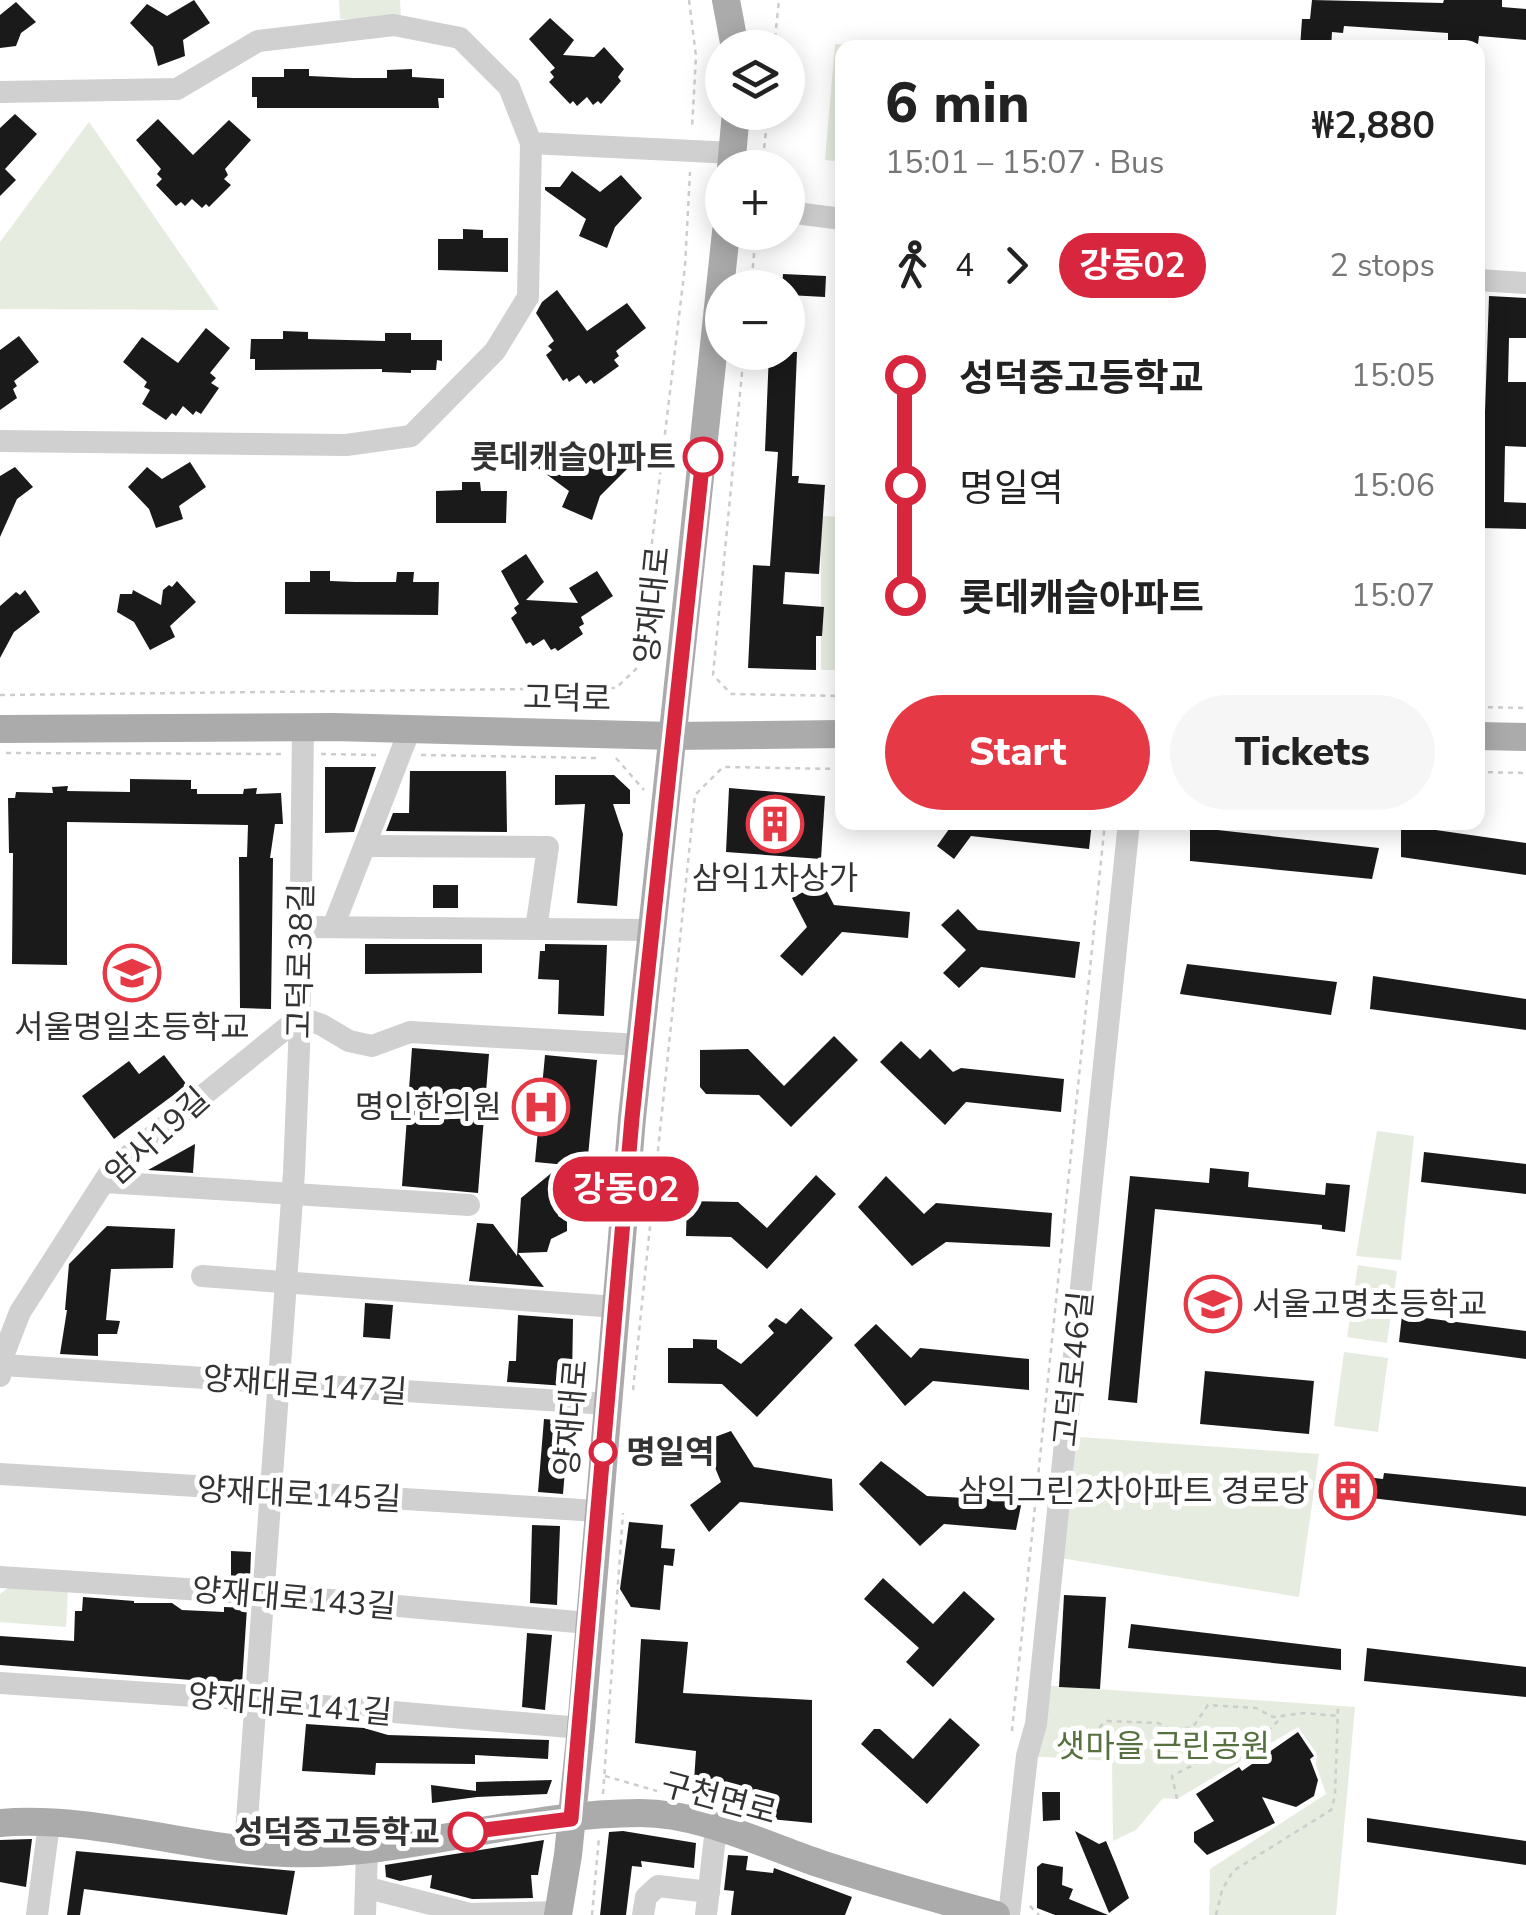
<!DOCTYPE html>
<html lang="en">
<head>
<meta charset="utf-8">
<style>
  :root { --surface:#fff; --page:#f6f6f6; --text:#222; --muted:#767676; --accent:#e63946 }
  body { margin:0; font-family:"Nunito Sans","Noto Sans KR",sans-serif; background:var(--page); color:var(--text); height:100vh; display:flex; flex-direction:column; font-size:38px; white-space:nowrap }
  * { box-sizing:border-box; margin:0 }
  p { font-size:32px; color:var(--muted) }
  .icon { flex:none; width:55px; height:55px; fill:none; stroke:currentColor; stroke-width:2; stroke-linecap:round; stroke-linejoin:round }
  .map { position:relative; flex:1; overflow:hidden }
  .drawer { position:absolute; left:835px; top:40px; width:650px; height:790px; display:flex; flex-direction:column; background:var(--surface); border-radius:20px; box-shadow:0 5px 25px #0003 }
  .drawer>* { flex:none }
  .badge { padding:0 20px; border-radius:32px; font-size:35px; line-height:65px }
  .buttons { position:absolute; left:705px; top:30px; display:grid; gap:20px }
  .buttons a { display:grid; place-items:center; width:100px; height:100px; border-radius:50%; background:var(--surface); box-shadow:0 5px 25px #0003; font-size:50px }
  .map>.badge { position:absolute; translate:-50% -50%; box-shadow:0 0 0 5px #fff }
  .legs { display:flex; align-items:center; gap:15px; height:110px; padding:0 50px; font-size:32px }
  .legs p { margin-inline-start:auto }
  .overview { display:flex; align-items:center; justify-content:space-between; height:170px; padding:0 50px }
  h1 { font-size:55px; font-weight:800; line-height:75px }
  .primary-button { display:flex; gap:20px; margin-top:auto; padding:20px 50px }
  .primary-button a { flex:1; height:115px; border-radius:60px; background:var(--accent); color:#fff; font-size:40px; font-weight:800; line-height:115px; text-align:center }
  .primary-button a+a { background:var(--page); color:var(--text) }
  ul { padding:0 50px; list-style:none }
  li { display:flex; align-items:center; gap:35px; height:110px; font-size:38px }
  li i { display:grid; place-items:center; width:15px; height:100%; margin:0 12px; background:currentColor }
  li i::after { content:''; width:25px; height:25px; margin:-12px; border:8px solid; border-radius:50%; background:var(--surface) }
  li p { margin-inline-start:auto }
  li:first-child i { background:linear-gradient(#0000 50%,currentColor 0) }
  li:last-child i { background:linear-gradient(currentColor 50%,#0000 0) }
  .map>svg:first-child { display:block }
  .green { fill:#e6ecdf }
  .building { fill:#1a1a1a }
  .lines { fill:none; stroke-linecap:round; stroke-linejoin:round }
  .path { stroke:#cdcdcd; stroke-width:2.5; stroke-dasharray:5 5; stroke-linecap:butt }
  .minor { stroke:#d0d0d0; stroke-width:22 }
  .major { stroke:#ababab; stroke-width:28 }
  .line-1-casing { stroke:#fff; stroke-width:22 }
  .line-1 { stroke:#d7263d; stroke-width:15 }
  .stop-1-dot { fill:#fff; stroke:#d7263d; stroke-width:5 }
  .labels { text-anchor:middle; stroke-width:10; stroke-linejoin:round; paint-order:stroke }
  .stop-label { font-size:32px; font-weight:bold; fill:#333; stroke:#fff; text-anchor:end }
  .street-label { font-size:32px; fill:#333; stroke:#fff }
  .poi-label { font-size:32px; fill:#333; stroke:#fff }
  .park-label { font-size:32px; fill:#56703f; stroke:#fff }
</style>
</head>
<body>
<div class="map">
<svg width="1526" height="1915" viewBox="0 0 1526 1915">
  <rect width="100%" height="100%" fill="#fff"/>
  <g class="green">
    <polygon points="339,0 400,0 401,18 340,19"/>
    <polygon points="835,44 879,47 842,48 842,162 825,160"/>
    <polygon points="89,122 219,310 0,309 0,242"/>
    <polygon points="821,516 842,517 842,670 821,670"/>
    <polygon points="1377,1131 1414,1136 1401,1260 1356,1256"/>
    <polygon points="1358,1265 1397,1271 1387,1343 1347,1337"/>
    <polygon points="1344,1352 1388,1358 1378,1432 1334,1426"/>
    <polygon points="1066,1436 1319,1454 1299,1597 1054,1557"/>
    <polygon points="11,1586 68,1589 66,1627 0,1622 0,1594"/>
    <polygon points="1040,1685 1355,1707 1336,1915 1209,1915 1210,1869 1326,1794 1316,1765 1317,1754 1298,1727 1177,1799 1163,1798 1136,1830 1113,1841 1112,1761 1028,1756"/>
  </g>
  <g class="building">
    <polygon points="194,0 210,23 183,40 185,56 158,66 153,47 130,23 147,4 167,16"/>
    <polygon points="1312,0 1443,3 1444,0 1502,0 1502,7 1526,9 1526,40 1479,36 1478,44 1448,42 1448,33 1344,26 1343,33 1332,32 1331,48 1300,48 1302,19 1310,19"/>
    <polygon points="16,2 36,22 21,33 16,46 0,48 0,15"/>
    <polygon points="550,18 574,40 563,55 594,57 604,47 624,69 618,77 621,81 601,104 598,101 593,105 587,97 577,106 573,101 570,104 549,82 554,77 550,72 555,68 529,39"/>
    <polygon points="284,69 309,69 309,76 353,78 387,78 387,70 412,69 412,77 444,79 444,98 438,98 439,108 257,108 257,97 252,97 252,77 284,77"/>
    <polygon points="15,114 37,134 5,169 16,180 0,196 0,128"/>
    <polygon points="158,119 193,155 229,120 251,140 225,169 228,175 224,179 231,185 209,207 206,204 202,208 192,199 185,206 181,202 176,206 156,185 162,179 157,174 161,169 136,140"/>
    <polygon points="572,171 600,192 621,175 642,198 615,227 607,248 579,236 586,219 545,190 545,187 560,187"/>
    <polygon points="463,229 483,230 483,238 508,238 508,272 438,270 438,239 463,239"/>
    <polygon points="783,274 826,276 825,297 788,295 788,288 782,288"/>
    <polygon points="557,290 587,331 627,303 646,328 616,351 619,356 614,360 619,366 594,384 591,380 586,384 579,375 569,382 567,378 563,381 546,355 552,350 548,346 554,341 536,313 542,302"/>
    <polygon points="1489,296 1526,298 1526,338 1509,338 1508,382 1526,382 1526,447 1505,446 1504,502 1526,503 1526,529 1481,528"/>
    <polygon points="206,328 230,348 210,373 216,378 211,383 219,388 201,414 196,411 193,415 183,406 176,416 172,413 166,420 142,404 150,390 144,387 147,382 123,362 142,337 178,363"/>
    <polygon points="283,331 308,332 308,339 385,341 385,333 411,333 411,340 442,340 442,361 437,360 436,370 411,370 411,373 382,372 382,369 255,370 255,359 250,359 251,339 283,339"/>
    <polygon points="19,336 39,362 14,381 17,386 13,389 17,398 0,410 0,350"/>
    <polygon points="769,352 797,352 792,476 799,476 798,483 825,485 819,574 785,572 783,604 824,607 822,636 816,636 816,670 748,668 753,565 770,566 778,452 765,451"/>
    <polygon points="555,443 587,464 606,447 627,469 600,496 592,520 562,507 569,491 538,468"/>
    <polygon points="190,462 206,487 179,506 183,519 156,528 149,509 128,487 147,467 162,479"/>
    <polygon points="15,467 33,487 17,499 0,537 0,476"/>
    <polygon points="462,482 480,482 481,491 507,491 506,523 436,523 436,491 462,490"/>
    <polygon points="526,554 544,582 526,600 578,603 569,588 597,571 613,596 581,617 584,624 579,627 583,634 558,651 555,648 551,650 544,639 533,646 530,642 526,644 511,618 517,613 514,608 519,604 501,571"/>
    <polygon points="310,571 330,571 330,581 355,582 396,582 397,572 414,572 413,582 439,582 438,615 285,614 285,582 310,582"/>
    <polygon points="177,581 196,602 170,626 175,637 150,650 134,622 117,612 120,594 132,594 133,590 161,605 163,590 169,585 172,587"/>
    <polygon points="25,590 40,612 14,632 0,658 0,606 16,592 20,595"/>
    <polygon points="325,767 376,767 354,832 325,833"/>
    <polygon points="410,771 506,771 507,832 386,831 393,813 409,813"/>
    <polygon points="555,775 614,775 630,790 630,804 613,804 623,834 617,906 577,903 585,804 555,805"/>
    <polygon points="130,779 191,780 191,789 197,789 197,794 243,794 244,789 257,788 256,794 281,793 283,824 275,824 270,858 273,858 271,1009 240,1008 239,857 247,857 248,825 67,822 67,965 12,964 13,853 9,853 8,798 15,798 16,792 53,793 52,787 68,786 67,791 130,792"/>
    <polygon points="729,788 825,796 821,859 726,852"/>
    <polygon points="954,822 1092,822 1089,849 971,836 954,859 937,846"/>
    <polygon points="1401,825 1526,843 1526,875 1401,857"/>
    <polygon points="1190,827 1379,848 1372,879 1190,861"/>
    <polygon points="822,882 834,905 910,912 908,938 842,932 802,976 780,956 807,927 792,898"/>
    <rect x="433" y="885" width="25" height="23"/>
    <polygon points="958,909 978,930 1080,942 1075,978 981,967 959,988 943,973 966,950 941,925"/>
    <polygon points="365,944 482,944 482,973 365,974"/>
    <polygon points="545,944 607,945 604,1016 558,1014 559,980 538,979 540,951 545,951"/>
    <polygon points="1187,964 1337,982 1331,1015 1180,994"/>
    <polygon points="1373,976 1526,999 1526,1030 1370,1009"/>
    <polygon points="834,1036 858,1060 791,1127 759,1095 706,1094 700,1087 700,1050 748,1049 784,1086"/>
    <polygon points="901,1041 920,1059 930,1049 953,1072 961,1068 1064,1079 1061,1112 966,1102 945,1125 880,1062"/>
    <polygon points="412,1048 489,1054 478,1193 402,1186"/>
    <polygon points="164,1055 187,1085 114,1139 82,1096 129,1061 139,1074"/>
    <polygon points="545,1055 597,1060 587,1167 535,1162"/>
    <polygon points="195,1144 193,1173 148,1170"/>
    <polygon points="1424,1152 1526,1164 1526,1194 1421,1182"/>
    <polygon points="560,1166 558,1216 567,1221 567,1231 551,1239 547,1252 518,1253 544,1287 469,1281 477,1223 493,1224 517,1256 521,1198"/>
    <polygon points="1210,1168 1249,1172 1248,1187 1325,1195 1326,1183 1350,1185 1345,1232 1322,1229 1322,1225 1155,1209 1137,1403 1108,1400 1130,1176 1209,1183"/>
    <polygon points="816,1175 836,1194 767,1269 731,1237 686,1236 687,1201 738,1202 767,1228"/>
    <polygon points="886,1176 924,1214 936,1203 1052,1213 1050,1247 946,1242 912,1266 858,1207"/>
    <polygon points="107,1226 175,1229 173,1268 111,1269 106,1320 120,1321 117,1334 98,1334 98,1356 60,1354 67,1310 65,1310 69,1264"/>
    <polygon points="365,1303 393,1305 390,1339 363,1337"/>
    <polygon points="801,1308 833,1338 757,1417 722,1384 668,1383 668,1348 693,1348 693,1339 717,1340 717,1348 741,1364 774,1333 768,1326 776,1318 786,1324"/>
    <polygon points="518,1315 573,1319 572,1381 566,1386 507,1382 509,1361 516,1361"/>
    <polygon points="1402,1315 1526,1331 1526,1359 1399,1342"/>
    <polygon points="876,1324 911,1358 920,1348 1029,1359 1029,1390 933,1381 905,1406 854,1345"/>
    <polygon points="1205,1371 1314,1381 1309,1434 1200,1424"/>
    <polygon points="544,1419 569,1421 563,1494 538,1492"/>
    <polygon points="731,1431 754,1467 832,1479 833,1511 740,1502 709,1532 690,1505 721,1482 704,1441"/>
    <polygon points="881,1461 927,1496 1022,1501 1016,1530 944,1524 920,1546 859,1484"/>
    <polygon points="1326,1472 1383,1479 1384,1473 1526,1487 1526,1516 1371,1498 1369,1509 1322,1503"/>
    <polygon points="629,1522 663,1525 661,1548 675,1549 673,1566 664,1565 660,1610 631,1607 620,1589"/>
    <polygon points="532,1525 560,1526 557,1605 530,1603"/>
    <polygon points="231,1551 251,1552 250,1578 231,1577"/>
    <polygon points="883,1578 933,1624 964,1591 995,1619 933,1687 906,1662 919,1648 864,1599"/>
    <polygon points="1064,1595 1106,1597 1100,1689 1059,1687"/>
    <polygon points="83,1597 134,1601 134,1603 172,1603 182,1610 224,1612 224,1607 247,1608 242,1684 0,1665 0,1636 74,1641 75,1611 82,1611"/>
    <polygon points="1131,1624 1341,1649 1341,1670 1128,1648"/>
    <polygon points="527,1633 552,1635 545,1710 522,1707"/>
    <polygon points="641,1639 688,1642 683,1693 812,1700 812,1823 758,1818 761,1802 693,1797 696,1751 635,1743"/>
    <polygon points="1367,1648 1526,1667 1526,1697 1364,1681"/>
    <polygon points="950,1718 980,1745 927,1804 861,1744 874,1729 880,1729 913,1759"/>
    <polygon points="306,1724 364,1728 388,1735 549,1740 548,1759 475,1755 475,1764 376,1763 375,1775 302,1771"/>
    <polygon points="1298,1732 1314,1756 1310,1759 1318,1780 1314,1796 1296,1807 1262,1797 1275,1823 1207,1855 1194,1842 1194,1832 1214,1821 1196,1794 1239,1767 1242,1771"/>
    <polygon points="552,1780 547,1794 477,1797 432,1803 431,1785 476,1791 476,1782"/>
    <polygon points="1042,1792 1060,1792 1060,1820 1043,1821"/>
    <polygon points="1367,1818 1526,1841 1526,1865 1367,1842"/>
    <polygon points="623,1831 696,1843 694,1868 641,1861 642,1867 632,1866 626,1915 600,1915 609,1832"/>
    <polygon points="1075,1831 1099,1844 1106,1841 1116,1865 1129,1898 1109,1913"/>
    <polygon points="32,1839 26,1887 0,1882 0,1840"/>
    <polygon points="544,1840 538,1875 531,1875 533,1898 472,1899 430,1888 432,1875 400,1881 386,1877 385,1865"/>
    <polygon points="76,1851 295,1871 287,1915 84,1889 80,1915 67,1915"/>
    <polygon points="728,1855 748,1856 746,1870 773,1873 774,1868 852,1897 845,1915 731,1915 734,1891 724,1890"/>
    <polygon points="1042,1863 1063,1867 1062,1885 1073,1889 1069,1899 1108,1915 1055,1915 1037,1908 1037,1867"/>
  </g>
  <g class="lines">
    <g class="path">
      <polyline points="689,0 696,56 692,129"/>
      <polyline points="774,48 779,0"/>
      <polyline points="762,168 768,112"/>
      <polyline points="751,288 756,232"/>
      <polyline points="744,352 713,675 731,694 842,696"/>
      <polyline points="0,695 616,688 637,668 685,266 690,172"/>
      <polyline points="1478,707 1526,708"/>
      <polyline points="6,753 283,754"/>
      <polyline points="321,754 378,755"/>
      <polyline points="421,755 598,758"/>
      <polyline points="616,758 644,790"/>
      <polyline points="1478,772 1526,773"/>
      <polyline points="633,1390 695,795 723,767 842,769"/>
      <polyline points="1012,1731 1105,822"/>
      <polyline points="1053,1743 1057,1749 1080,1750 1091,1734 1107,1721 1158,1723 1171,1730 1193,1727 1208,1705 1256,1708 1273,1717 1304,1713 1338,1716"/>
      <polyline points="605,1776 657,1791"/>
      <polyline points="603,1794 623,1513"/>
      <polyline points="1177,1799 1172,1776 1218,1752 1260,1739 1284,1715"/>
      <polyline points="1030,1906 1039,1915"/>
      <polyline points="592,1915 599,1837"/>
      <polyline points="1216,1915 1222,1890 1233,1871 1331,1810 1335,1796 1338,1706"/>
    </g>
    <g class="minor">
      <polyline points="0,92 177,89 258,41 394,25 460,38 509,87 531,143 733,153"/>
      <polyline points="788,212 842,219"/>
      <polyline points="1478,280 1526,283"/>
      <polyline points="0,441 346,445 411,436 495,351 528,297 531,143"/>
      <polyline points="365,846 548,847 536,929"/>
      <polyline points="301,927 652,930"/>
      <polyline points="333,927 410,729"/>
      <polyline points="104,1182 469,1205"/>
      <polyline points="202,1276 616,1307"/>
      <polyline points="2,1365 608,1404"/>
      <polyline points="0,1376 3,1356 20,1312 112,1169 300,1017 322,1025 349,1041 372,1046 410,1032 640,1045"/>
      <polyline points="0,1474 598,1511"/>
      <polyline points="0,1577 263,1594 588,1623"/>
      <polyline points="0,1683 254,1700 581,1728"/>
      <polyline points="245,1848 294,1172 299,1049 303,727"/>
      <polyline points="368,1888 470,1914 559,1912"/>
      <polyline points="37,1915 49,1824"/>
      <polyline points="365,1915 367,1851"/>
      <polyline points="643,1915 646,1897 658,1886 709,1892"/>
      <polyline points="706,1915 716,1828"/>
      <polyline points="1009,1915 1027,1756 1036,1724 1129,822"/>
    </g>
    <g class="major">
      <polyline points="726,0 735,48"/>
      <polyline points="731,168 736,112"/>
      <polyline points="0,729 334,727 672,736 842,734"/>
      <polyline points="1478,736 1526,737"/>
      <path d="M0 1823C93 1815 193 1850 286 1853 405 1857 520 1813 640 1813 701 1813 764 1845 821 1864 879 1883 937 1899 996 1915"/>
      <polyline points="558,1915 568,1855 581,1728 632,1118 726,232"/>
    </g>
  </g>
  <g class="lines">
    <g class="line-1-casing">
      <polyline id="line-1" points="468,1832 571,1819 632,1118 703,457"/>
    </g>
    <use href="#line-1" class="line-1"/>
  </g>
  <defs>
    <g id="building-ring" transform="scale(2.875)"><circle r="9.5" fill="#fff" stroke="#e63946" stroke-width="1.5"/><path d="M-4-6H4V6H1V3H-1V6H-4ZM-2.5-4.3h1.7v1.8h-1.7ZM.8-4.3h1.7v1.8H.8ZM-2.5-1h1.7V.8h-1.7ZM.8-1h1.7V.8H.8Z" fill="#e63946"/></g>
    <g id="school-ring" transform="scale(2.875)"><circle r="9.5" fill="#fff" stroke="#e63946" stroke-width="1.5"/><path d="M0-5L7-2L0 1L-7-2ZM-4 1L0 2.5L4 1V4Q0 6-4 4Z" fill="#e63946"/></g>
    <g id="hospital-ring" transform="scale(2.875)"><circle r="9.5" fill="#fff" stroke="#e63946" stroke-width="1.5"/><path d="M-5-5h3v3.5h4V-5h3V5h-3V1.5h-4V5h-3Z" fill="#e63946"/></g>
  </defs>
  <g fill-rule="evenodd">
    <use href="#building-ring" x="775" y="824"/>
    <use href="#school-ring" x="132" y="973"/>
    <use href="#hospital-ring" x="541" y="1107"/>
    <use href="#school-ring" x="1213" y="1304"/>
    <use href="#building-ring" x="1348" y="1491"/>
  </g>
  <g class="stop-1-dot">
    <circle cx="703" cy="457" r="18"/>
    <circle cx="603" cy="1452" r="12"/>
    <circle cx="468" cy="1832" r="18"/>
  </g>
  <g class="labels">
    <g class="stop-label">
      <text x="676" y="468">롯데캐슬아파트</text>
      <text x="626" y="1463" text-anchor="start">명일역</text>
      <text x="440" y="1843">성덕중고등학교</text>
    </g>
    <g class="street-label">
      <text transform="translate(652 605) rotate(-84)" y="11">양재대로</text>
      <text transform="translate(567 698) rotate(1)" y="11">고덕로</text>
      <text transform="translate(300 961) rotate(-89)" y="11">고덕로38길</text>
      <text transform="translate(157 1136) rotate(-42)" y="11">암사19길</text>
      <text transform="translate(1073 1369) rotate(-84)" y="11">고덕로46길</text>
      <text transform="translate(305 1385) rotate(4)" y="11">양재대로147길</text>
      <text transform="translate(571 1418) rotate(-85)" y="11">양재대로</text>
      <text transform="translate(299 1494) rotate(3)" y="11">양재대로145길</text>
      <text transform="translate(294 1598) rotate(5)" y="11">양재대로143길</text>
      <text transform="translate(290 1704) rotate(5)" y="11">양재대로141길</text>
      <text transform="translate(719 1798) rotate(15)" y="11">구천면로</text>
    </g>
    <g class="poi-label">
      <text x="775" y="889">삼익1차상가</text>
      <text x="132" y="1038">서울명일초등학교</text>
      <text x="502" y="1118" text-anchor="end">명인한의원</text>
      <text x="1252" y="1315" text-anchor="start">서울고명초등학교</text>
      <text x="1309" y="1502" text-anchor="end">삼익그린2차아파트 경로당</text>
    </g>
    <g class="park-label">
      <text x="1163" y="1757">샛마을 근린공원</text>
    </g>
  </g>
</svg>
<div class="buttons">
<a><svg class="icon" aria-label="layers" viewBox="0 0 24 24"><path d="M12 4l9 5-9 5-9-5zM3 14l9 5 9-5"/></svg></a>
<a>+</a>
<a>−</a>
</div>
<b class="badge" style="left:626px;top:1189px;background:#d7263d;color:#fff">강동02</b>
<section class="drawer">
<div class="overview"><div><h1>6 min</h1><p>15:01 – 15:07 · Bus</p></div><b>₩2,880</b></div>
<div class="legs"><svg class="icon" aria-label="walk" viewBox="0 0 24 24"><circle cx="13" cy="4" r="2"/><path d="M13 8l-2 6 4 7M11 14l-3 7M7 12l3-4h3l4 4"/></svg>4<svg class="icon" aria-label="forward" viewBox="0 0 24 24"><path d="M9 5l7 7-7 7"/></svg><b class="badge" style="background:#d7263d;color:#fff">강동02</b><p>2 stops</p></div>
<ul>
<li><i style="color:#d7263d"></i><b>성덕중고등학교</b><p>15:05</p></li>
<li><i style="color:#d7263d"></i><span>명일역</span><p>15:06</p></li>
<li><i style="color:#d7263d"></i><b>롯데캐슬아파트</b><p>15:07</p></li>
</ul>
<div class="primary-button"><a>Start</a><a>Tickets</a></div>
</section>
</div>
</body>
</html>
